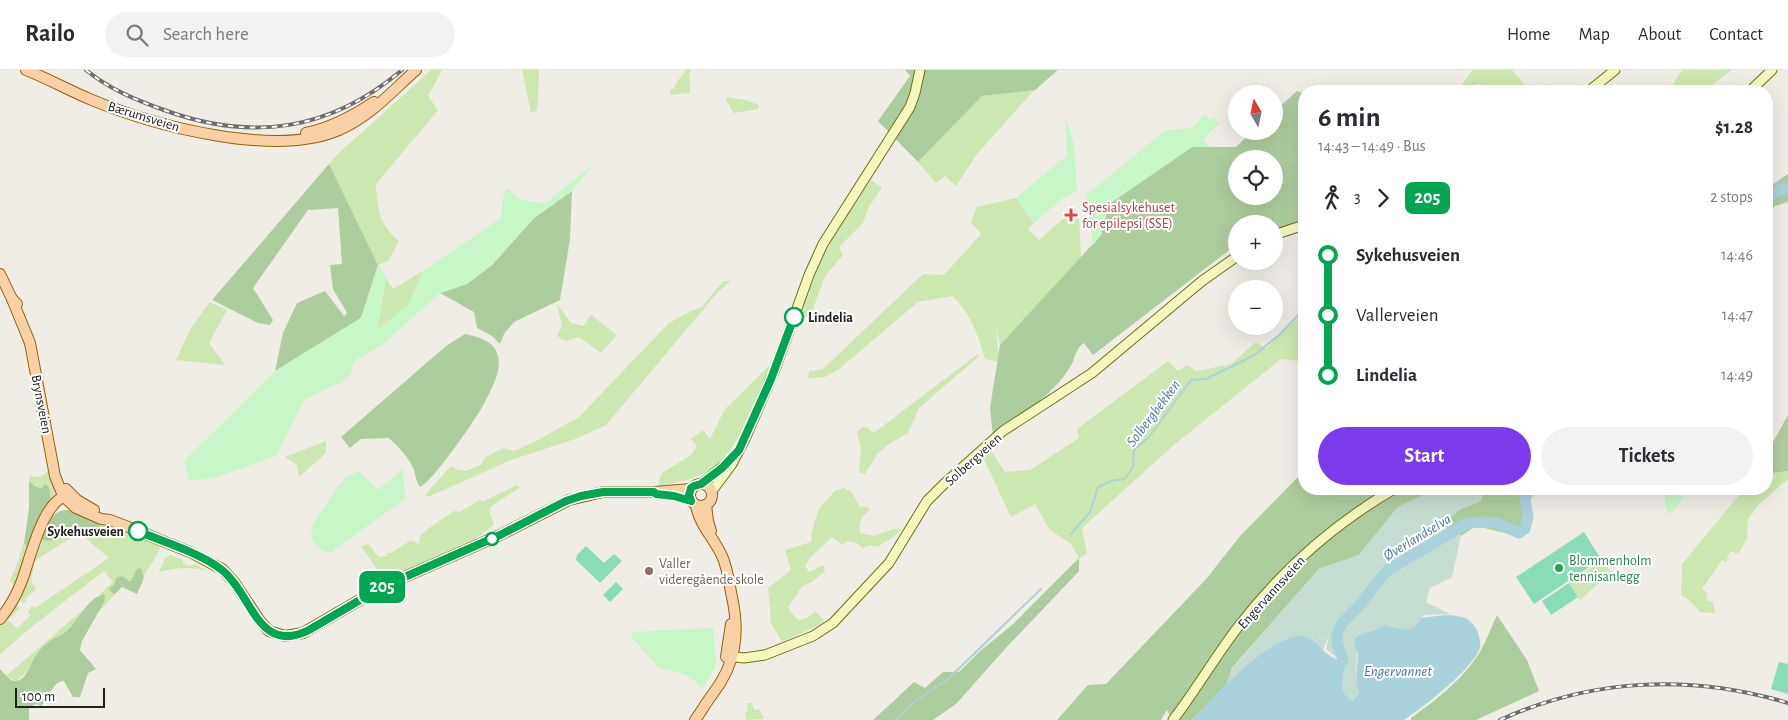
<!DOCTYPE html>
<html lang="en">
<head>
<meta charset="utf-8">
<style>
  :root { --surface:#fff; --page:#f2f2f3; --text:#2b2b33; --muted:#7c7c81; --line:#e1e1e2; --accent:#7c3aed }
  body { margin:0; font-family:"Alegreya Sans",sans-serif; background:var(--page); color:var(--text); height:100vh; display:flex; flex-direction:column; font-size:19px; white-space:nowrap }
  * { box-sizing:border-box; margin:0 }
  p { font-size:16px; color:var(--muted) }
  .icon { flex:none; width:28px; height:28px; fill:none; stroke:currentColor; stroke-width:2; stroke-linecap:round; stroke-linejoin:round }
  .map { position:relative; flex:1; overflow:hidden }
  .details { position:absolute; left:1298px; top:15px; width:475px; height:410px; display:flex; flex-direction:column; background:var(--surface); border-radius:20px; box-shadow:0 5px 20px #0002 }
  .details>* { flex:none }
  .badge { padding:0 10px; border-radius:8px; font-size:18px; line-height:32px }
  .needle { width:32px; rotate:351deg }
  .controls { position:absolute; left:1228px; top:15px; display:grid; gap:10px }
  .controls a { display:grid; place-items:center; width:55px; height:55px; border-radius:50%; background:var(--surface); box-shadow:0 5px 20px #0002; font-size:25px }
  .scale { position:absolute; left:15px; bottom:12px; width:90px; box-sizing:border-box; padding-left:5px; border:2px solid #202020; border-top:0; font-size:14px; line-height:18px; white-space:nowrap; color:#202020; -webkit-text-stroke:4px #fff; paint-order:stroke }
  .map>.badge { position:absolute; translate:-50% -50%; box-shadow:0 0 0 2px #fff }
  .legs { display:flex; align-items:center; gap:8px; height:55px; padding:0 20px; font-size:16px }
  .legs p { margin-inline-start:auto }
  .overview { display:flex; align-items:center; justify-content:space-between; height:85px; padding:0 20px }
  h1 { font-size:28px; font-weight:700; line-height:38px }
  .action { display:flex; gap:10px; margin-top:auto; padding:10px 20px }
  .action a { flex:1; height:58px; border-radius:30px; background:var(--accent); color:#fff; font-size:20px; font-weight:700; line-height:58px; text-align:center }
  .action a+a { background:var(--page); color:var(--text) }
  ul { padding:0 20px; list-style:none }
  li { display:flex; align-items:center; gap:18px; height:60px; font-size:19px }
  li i { display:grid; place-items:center; width:8px; height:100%; margin:0 6px; background:currentColor }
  li i::after { content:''; width:12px; height:12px; margin:-6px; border:4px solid; border-radius:50%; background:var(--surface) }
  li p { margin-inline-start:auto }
  li:first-child i { background:linear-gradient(#0000 50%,currentColor 0) }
  li:last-child i { background:linear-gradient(currentColor 50%,#0000 0) }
  header { display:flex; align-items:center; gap:30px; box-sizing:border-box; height:70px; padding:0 25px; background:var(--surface); border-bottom:1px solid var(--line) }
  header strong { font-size:24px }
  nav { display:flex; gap:28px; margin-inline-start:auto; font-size:18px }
  .search { width:350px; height:45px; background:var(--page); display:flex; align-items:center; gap:12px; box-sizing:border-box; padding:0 18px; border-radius:28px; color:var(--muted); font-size:19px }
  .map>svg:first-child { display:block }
  .grass { fill:#cde7b0 }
  .forest { fill:#aecd9e; fill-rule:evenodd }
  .wetland { fill:#c5ddd1 }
  .park { fill:#c7f7c9 }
  .pitch { fill:#8adbb8 }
  .water { fill:#aad2db }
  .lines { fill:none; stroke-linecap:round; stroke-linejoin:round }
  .stream { stroke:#aad2db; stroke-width:2 }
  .river { stroke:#aad2db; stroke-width:11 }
  .secondary-casing { stroke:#6c740b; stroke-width:11 }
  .primary-casing { stroke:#946108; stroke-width:12 }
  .secondary { stroke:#f6f7bf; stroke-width:9 }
  .primary { stroke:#f7d1a5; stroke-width:10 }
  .rail-casing { stroke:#6e6e6e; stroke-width:4 }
  .rail { stroke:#fff; stroke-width:2; stroke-dasharray:5.5; stroke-linecap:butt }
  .line-1-casing { stroke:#fff; stroke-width:11 }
  .line-1 { stroke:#00a651; stroke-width:8 }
  .health-dot { fill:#e0444e; stroke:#fff; stroke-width:2 }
  .stop-1-dot { fill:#fff; stroke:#00a651; stroke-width:2.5 }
  .leisure-dot { fill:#2e9e5b; stroke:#fff; stroke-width:2 }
  .education-dot { fill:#8d6e63; stroke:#fff; stroke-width:2 }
  .labels { text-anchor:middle; stroke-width:4; stroke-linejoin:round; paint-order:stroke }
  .street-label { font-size:14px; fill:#202020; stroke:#fff }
  .health-label { font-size:14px; fill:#be3a42; stroke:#fff; text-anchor:start }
  .stop-label { font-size:14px; font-weight:bold; fill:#202020; stroke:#fff; text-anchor:start }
  .leisure-label { font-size:14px; fill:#27864d; stroke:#fff; text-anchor:start }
  .education-label { font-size:14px; fill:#785e54; stroke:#fff; text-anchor:start }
  .water-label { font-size:15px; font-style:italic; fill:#4b779c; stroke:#fff }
</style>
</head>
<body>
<header>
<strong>Railo</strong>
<div class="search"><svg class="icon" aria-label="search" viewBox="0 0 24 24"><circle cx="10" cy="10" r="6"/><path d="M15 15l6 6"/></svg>Search here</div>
<nav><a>Home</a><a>Map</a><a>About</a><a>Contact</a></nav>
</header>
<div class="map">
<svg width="1788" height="650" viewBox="0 0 1788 650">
  <rect width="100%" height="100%" fill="#f0ede7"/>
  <g class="grass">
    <path d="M431 0H442L428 26 438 40 376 114C377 138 379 155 399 171L388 191 378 195 329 94 340 82Z"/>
    <polygon points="522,0 538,0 539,3 537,40 531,43"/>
    <polygon points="686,0 691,0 689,5 690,23 671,25 670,20 674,19 676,13"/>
    <polygon points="1472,0 1512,0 1526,16 1550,14 1541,21 1487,21 1480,14 1470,16 1464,21 1458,21"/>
    <polygon points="1682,0 1732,0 1704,21 1666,21 1674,13"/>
    <polygon points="1034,20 977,84 956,116 945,106 936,113 918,92 982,26"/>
    <polygon points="727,27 746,30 759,35 759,37 758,39 733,43 726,29"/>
    <polygon points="871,110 882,118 868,138 863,153 839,177 843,185 825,206 811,244 807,247 800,247 799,246 820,193 838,159"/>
    <path d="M1016 128 1034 153 1028 159 1039 170 1075 138 1079 145 1081 187 1000 275 996 258 999 292 985 289C979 266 970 242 952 226L918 232 839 299 825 307 808 308 809 301 823 299 923 204 944 205 981 164 971 152 977 137Z"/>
    <polygon points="423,201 408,236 377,260 386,208 393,219"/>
    <polygon points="723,211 731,211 718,222 606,355 578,368 511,390 428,427 425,425 449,398 453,396 457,400 466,401 482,394 484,388 503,378 514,381 536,371 579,347 669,253 691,241 702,237"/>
    <polygon points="210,232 227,240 209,273 225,295 176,290 191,258"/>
    <polygon points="557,234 571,253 584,256 591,245 617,265 601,283 579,267 566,271 557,266 562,256"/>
    <polygon points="1304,242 1304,297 1298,291 1281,289 1175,374 1082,458 1087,484 1079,488 1071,474 1050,460 1035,434 1011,447 982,385 990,379 1005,402 1030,400 1079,368 1077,359 1168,291 1178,301 1187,295 1197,301 1231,294 1256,272 1266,279"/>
    <polygon points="978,284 979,286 919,338 908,363 889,374 877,384 865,404 859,402 861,378 857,362 863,357 868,358 873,363 875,362"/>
    <path d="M773 292C758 325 739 384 708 401 693 410 677 412 660 416L659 410 662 403 691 385 697 376 691 369 703 360 710 369 725 339Z"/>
    <polygon points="326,371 326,383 299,407 297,395 285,387"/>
    <path d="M47 400C56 409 57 421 51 433L42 418 36 417 29 411 30 406 40 407 45 404Z"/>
    <polygon points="1788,401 1788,409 1759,434 1748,449 1747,469 1738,484 1730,481 1726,492 1722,490 1702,519 1708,524 1706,530 1713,532 1715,543 1700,542 1691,532 1681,525 1682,494 1744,419 1766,419 1766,404"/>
    <polygon points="517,415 519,418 492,436 489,440 494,455 475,469 387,508 383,508 362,477 362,476 367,474 371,476 375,483 380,487 386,486 387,483 391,483 411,470 419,474 420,466 429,458 454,441 460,442 480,430 482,432"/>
    <path d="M844 418 852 423 860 437H867L870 440C861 446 859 452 860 463L874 466 897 458 901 459C899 465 885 471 878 477L870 475 862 478 857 473 848 471 842 475 832 467 810 488 805 496 809 502 823 495 825 501 812 512 802 516 788 538 794 546 799 550 805 549 816 542 824 550 823 553 782 572 771 553 768 518 791 500 785 480 811 472C812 460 814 448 821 437 825 431 831 427 834 421Z"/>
    <path d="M97 451 136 464 159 475 160 479C156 488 149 497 144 505L141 499 131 511 116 508 114 515 110 517 115 524 97 544 105 526 103 524 99 525 113 512 104 501 34 555 0 584V555L16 535 20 538 8 550 17 558 31 545 28 542 32 536 35 538 109 488 88 470 78 463 35 491 31 511 36 519 25 529 27 531 24 533 21 532 19 528 42 464 50 471 63 469 72 461 74 456 80 457 83 461Z"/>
    <polygon points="24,473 28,475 15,518 11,511 9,512 16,497"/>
    <path d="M170 485 183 490V493L189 496 195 494 208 501C191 496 176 498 159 502L165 488Z"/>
    <polygon points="1603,490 1611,502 1580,530 1569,512"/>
    <polygon points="84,539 74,555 34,588 29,600 16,611 6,606"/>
    <polygon points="747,633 752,633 754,640 759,639 764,649 746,650 745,643 748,639"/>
  </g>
  <g class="forest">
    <polygon points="905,0 1058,0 1035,20 982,26 918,92 878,51 910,6"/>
    <path d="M1297 21 1304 24V154L1274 165V154H1236V178L1228 181 1093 285 1084 273C1075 278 1075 291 1069 299 1051 327 1018 346 993 367L990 338 1000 275 1101 165 1109 134 1192 77H1236L1253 61H1274V42ZM1236 89H1274V126H1236Z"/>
    <polygon points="329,94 378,195 361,248 275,301 283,263 297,233 325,221 344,246 347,243 333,219 330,195 342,194 338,138 308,140 253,218 273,250 270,255 258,253 212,230"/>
    <polygon points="1788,104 1788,132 1775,136 1766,147 1766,119"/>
    <polygon points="572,121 570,169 560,230 514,252 504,264 500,274 492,266 477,258 474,242 440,223 467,214 492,195 534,148"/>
    <path d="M465 264C478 267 494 270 498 286 499 291 499 299 497 305 493 316 487 329 481 339 473 353 432 412 420 417 415 410 416 402 411 394 406 384 397 376 389 368L361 369 350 378 341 367 446 276Z"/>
    <polygon points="1788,345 1788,401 1766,404 1766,385"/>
    <polygon points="1304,401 1304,419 1437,419 1398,437 1359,485 1319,499 1232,598 1227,614 1192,650 1172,650 1167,640 1161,650 1057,650 1088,615 1106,614 1207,508 1240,466"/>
    <polygon points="29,411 36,417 42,418 45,414 49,417 51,433 27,476 24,473 29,438"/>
    <path d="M1482 419H1536C1524 431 1532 446 1527 460L1517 466 1476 456 1461 466 1440 456 1460 439 1481 431Z"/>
    <path d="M64 440H71L97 451 102 460V463L96 467C86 464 83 458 76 456 67 466 57 475 41 469 43 456 51 443 64 440Z"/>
    <polygon points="1079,488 1079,501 1005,579 956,634 933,650 873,650 914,612 925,618 943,602 959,602 979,582 1012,555"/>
    <path d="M140 498C148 506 141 514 137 524L122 517 115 524 110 521 109 518 114 515 116 508C122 505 125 507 129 511H131L137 499Z"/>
    <path d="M104 524 105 526 104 532 82 571 80 580 96 599 88 603 80 627H73L64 611C51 612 50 628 41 636L36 634 29 638V650H0V599C4 603 9 611 15 611 27 611 31 592 36 585 40 579 47 573 53 569 56 567 60 566 63 564 78 554 85 529 104 524Z"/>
    <path d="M1497 545 1527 590 1539 621 1476 650H1411V648C1437 629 1464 609 1481 580 1487 569 1492 556 1497 545Z"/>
  </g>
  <path class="wetland" d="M1437 419H1482L1481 431 1459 440 1440 455 1461 465 1452 507 1430 518 1426 532 1450 544 1424 545 1415 556 1409 559 1402 560 1390 556 1370 561 1357 579 1356 613 1359 624 1353 631C1339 624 1341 611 1345 598L1342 592 1326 579 1329 566 1323 580C1320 577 1316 571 1312 569 1287 553 1244 599 1227 614L1232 599 1319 499 1359 485 1398 437Z"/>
  <g class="park">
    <polygon points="1205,45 1210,50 1213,47 1219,54 1203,69 1210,77 1192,77 1109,134 1101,165 1093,175 1086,125 1166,60 1191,58"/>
    <polygon points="1065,46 1074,73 1077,120 1068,126 1065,126 1034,153 1016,128 1067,85"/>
    <polygon points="594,94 572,121 534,148 492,195 467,214 440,223 382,275 354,291 350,305 342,312 304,330 276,386 211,409 189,410 184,391 275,301 361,248 378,195 386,208 377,260 408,236 423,201 501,148 504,122 508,118 517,128 544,134"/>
    <path d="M403 399 405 429 330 483C315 479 306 465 315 450 318 444 323 440 327 434 332 426 335 418 342 412 346 407 353 404 358 401L378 420Z"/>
    <path d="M1664 419H1686C1682 427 1679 439 1670 443L1666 441Z"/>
    <polygon points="713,558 716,595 703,618 691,608 678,602 659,598 633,569 631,562"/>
  </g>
  <g class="pitch">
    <polygon points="1584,462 1601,489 1534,534 1516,507"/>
    <polygon points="586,476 604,493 614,484 622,491 600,513 576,490 577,485"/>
    <polygon points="616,512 623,519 610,532 603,525"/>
    <polygon points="1569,513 1578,527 1551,545 1542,531"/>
    <polygon points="1779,592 1788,594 1788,624 1771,619"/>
  </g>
  <path class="water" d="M1445 545C1459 546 1469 545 1477 560 1479 565 1481 572 1480 578 1472 600 1422 638 1404 650H1192C1213 628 1273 560 1304 566 1315 569 1318 575 1325 582 1333 589 1340 589 1345 598 1341 612 1339 623 1353 631L1359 623 1356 613 1358 584 1354 573 1355 568C1365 561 1377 561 1385 555 1401 559 1411 565 1421 548Z"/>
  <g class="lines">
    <g class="stream">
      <polyline points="1381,21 1381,16"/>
      <polyline points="1071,464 1090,442 1098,417 1111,411 1125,409 1133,397 1134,380 1149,367 1191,310 1206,309 1253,286 1278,266 1304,239"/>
      <polyline points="896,650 918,629 947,610 1041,519"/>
    </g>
    <g class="river">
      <polyline points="1766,132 1771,124 1788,117"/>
      <polyline points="1342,592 1343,589 1337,573 1337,564 1342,553 1360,535 1379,510 1388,500 1468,453 1482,452 1497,453 1519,463 1525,459 1528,447 1525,429 1530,419"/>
    </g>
    <g class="secondary-casing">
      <g id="secondary">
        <polyline points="1589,21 1615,0"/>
        <polyline points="1750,21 1772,0"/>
        <polyline points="1274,165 1304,155"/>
        <polyline points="701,414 726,394"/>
        <polyline points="712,421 732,394 745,369 776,297 809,205 823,174 910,37 915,23 920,0"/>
        <polyline points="726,586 744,588 765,585 813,566 833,553 889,493 927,431 945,413 1003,361 1092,303 1202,211 1236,187"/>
        <path d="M1173 650C1196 620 1215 587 1238 557 1281 501 1334 454 1394 419"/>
      </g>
    </g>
    <g class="primary-casing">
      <g id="primary">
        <path d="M26 0C49 9 70 21 92 30 155 56 275 88 339 60 371 46 391 22 416 0"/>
        <path d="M306 63C331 58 353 46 374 32"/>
        <polyline points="0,204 12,229 17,234"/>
        <polyline points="12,229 30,273 55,406 63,426 76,438 101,449 110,450 131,458 192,483 222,499 234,512 260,551 269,561 285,566 303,563 382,517 500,465 569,430 603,422 654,422 691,419"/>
        <circle cx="701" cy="425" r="11"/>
        <polyline points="66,419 77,430 94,440"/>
        <polyline points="706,435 708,451 711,461"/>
        <path d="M0 549C9 538 16 526 21 513 30 491 42 429 69 425"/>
        <polyline points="726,587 731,554"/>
        <path d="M695 650C701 642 706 633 712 625 736 594 740 564 732 527 729 513 728 499 722 486 714 468 700 456 696 436"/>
      </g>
    </g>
    <use href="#secondary" class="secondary"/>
    <use href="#primary" class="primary"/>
    <g class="rail-casing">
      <g id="rail">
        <path d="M86 0C109 19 136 30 164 40 252 72 330 61 402 0"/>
        <path d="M1500 650C1592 608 1691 604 1788 633"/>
      </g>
    </g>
    <use href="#rail" class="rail"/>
  </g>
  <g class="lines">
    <g class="line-1-casing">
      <path id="line-1" d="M138 461C163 472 201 483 222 500 252 524 258 586 309 560L382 517 500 465 566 431 581 426 603 422H654L656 424 674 426 691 431 689 425 691 418 694 416 701 414 722 398 739 380 771 309 794 247"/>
    </g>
    <use href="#line-1" class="line-1"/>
  </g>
  <path class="health-dot" d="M1068.5 137.5h5v5h5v5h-5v5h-5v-5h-5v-5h5z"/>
  <g class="stop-1-dot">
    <circle cx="794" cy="247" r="9"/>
    <circle cx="138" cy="461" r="9"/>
    <circle cx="492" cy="469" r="6"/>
  </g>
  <circle class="leisure-dot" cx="1559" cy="498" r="5"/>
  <circle class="education-dot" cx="649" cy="501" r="5"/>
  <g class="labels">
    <g class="street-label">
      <text transform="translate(144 46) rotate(17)" y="5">Bærumsveien</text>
      <text transform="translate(42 334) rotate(79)" y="5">Brynsveien</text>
      <text transform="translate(973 389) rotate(-42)" y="5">Solbergveien</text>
      <text transform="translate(1271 522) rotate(-48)" y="5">Engervannsveien</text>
    </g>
    <g class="health-label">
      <text x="1082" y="142">Spesialsykehuset<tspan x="1082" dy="16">for epilepsi (SSE)</tspan></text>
    </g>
    <g class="stop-label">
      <text x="808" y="252">Lindelia</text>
      <text x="124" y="466" text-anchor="end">Sykehusveien</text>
    </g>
    <g class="leisure-label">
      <text x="1569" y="495">Blommenholm<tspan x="1569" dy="16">tennisanlegg</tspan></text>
    </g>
    <g class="education-label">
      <text x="659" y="498">Valler<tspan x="659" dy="16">videregående skole</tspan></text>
    </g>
    <g class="water-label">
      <text transform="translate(1153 343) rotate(-53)" y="5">Solbergbekken</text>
      <text transform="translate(1417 467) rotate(-31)" y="5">Øverlandselva</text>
      <text x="1398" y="606">Engervannet</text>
    </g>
  </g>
</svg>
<div class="controls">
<a><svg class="needle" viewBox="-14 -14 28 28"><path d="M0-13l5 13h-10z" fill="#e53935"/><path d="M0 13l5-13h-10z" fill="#7c7c81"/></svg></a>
<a><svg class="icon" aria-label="locate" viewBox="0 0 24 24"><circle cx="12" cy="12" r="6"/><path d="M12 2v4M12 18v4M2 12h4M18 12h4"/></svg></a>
<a>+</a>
<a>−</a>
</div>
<div class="scale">100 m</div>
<b class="badge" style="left:382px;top:517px;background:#00a651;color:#fff">205</b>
<section class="details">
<div class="overview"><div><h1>6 min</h1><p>14:43 – 14:49 · Bus</p></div><b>$1.28</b></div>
<div class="legs"><svg class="icon" aria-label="walk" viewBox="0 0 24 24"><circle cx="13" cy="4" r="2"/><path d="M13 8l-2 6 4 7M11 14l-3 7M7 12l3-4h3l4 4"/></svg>3<svg class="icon" aria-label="forward" viewBox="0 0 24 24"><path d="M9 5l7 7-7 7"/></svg><b class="badge" style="background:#00a651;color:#fff">205</b><p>2 stops</p></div>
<ul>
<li><i style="color:#00a651"></i><b>Sykehusveien</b><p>14:46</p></li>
<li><i style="color:#00a651"></i><span>Vallerveien</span><p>14:47</p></li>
<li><i style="color:#00a651"></i><b>Lindelia</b><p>14:49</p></li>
</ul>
<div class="action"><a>Start</a><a>Tickets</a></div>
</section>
</div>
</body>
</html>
